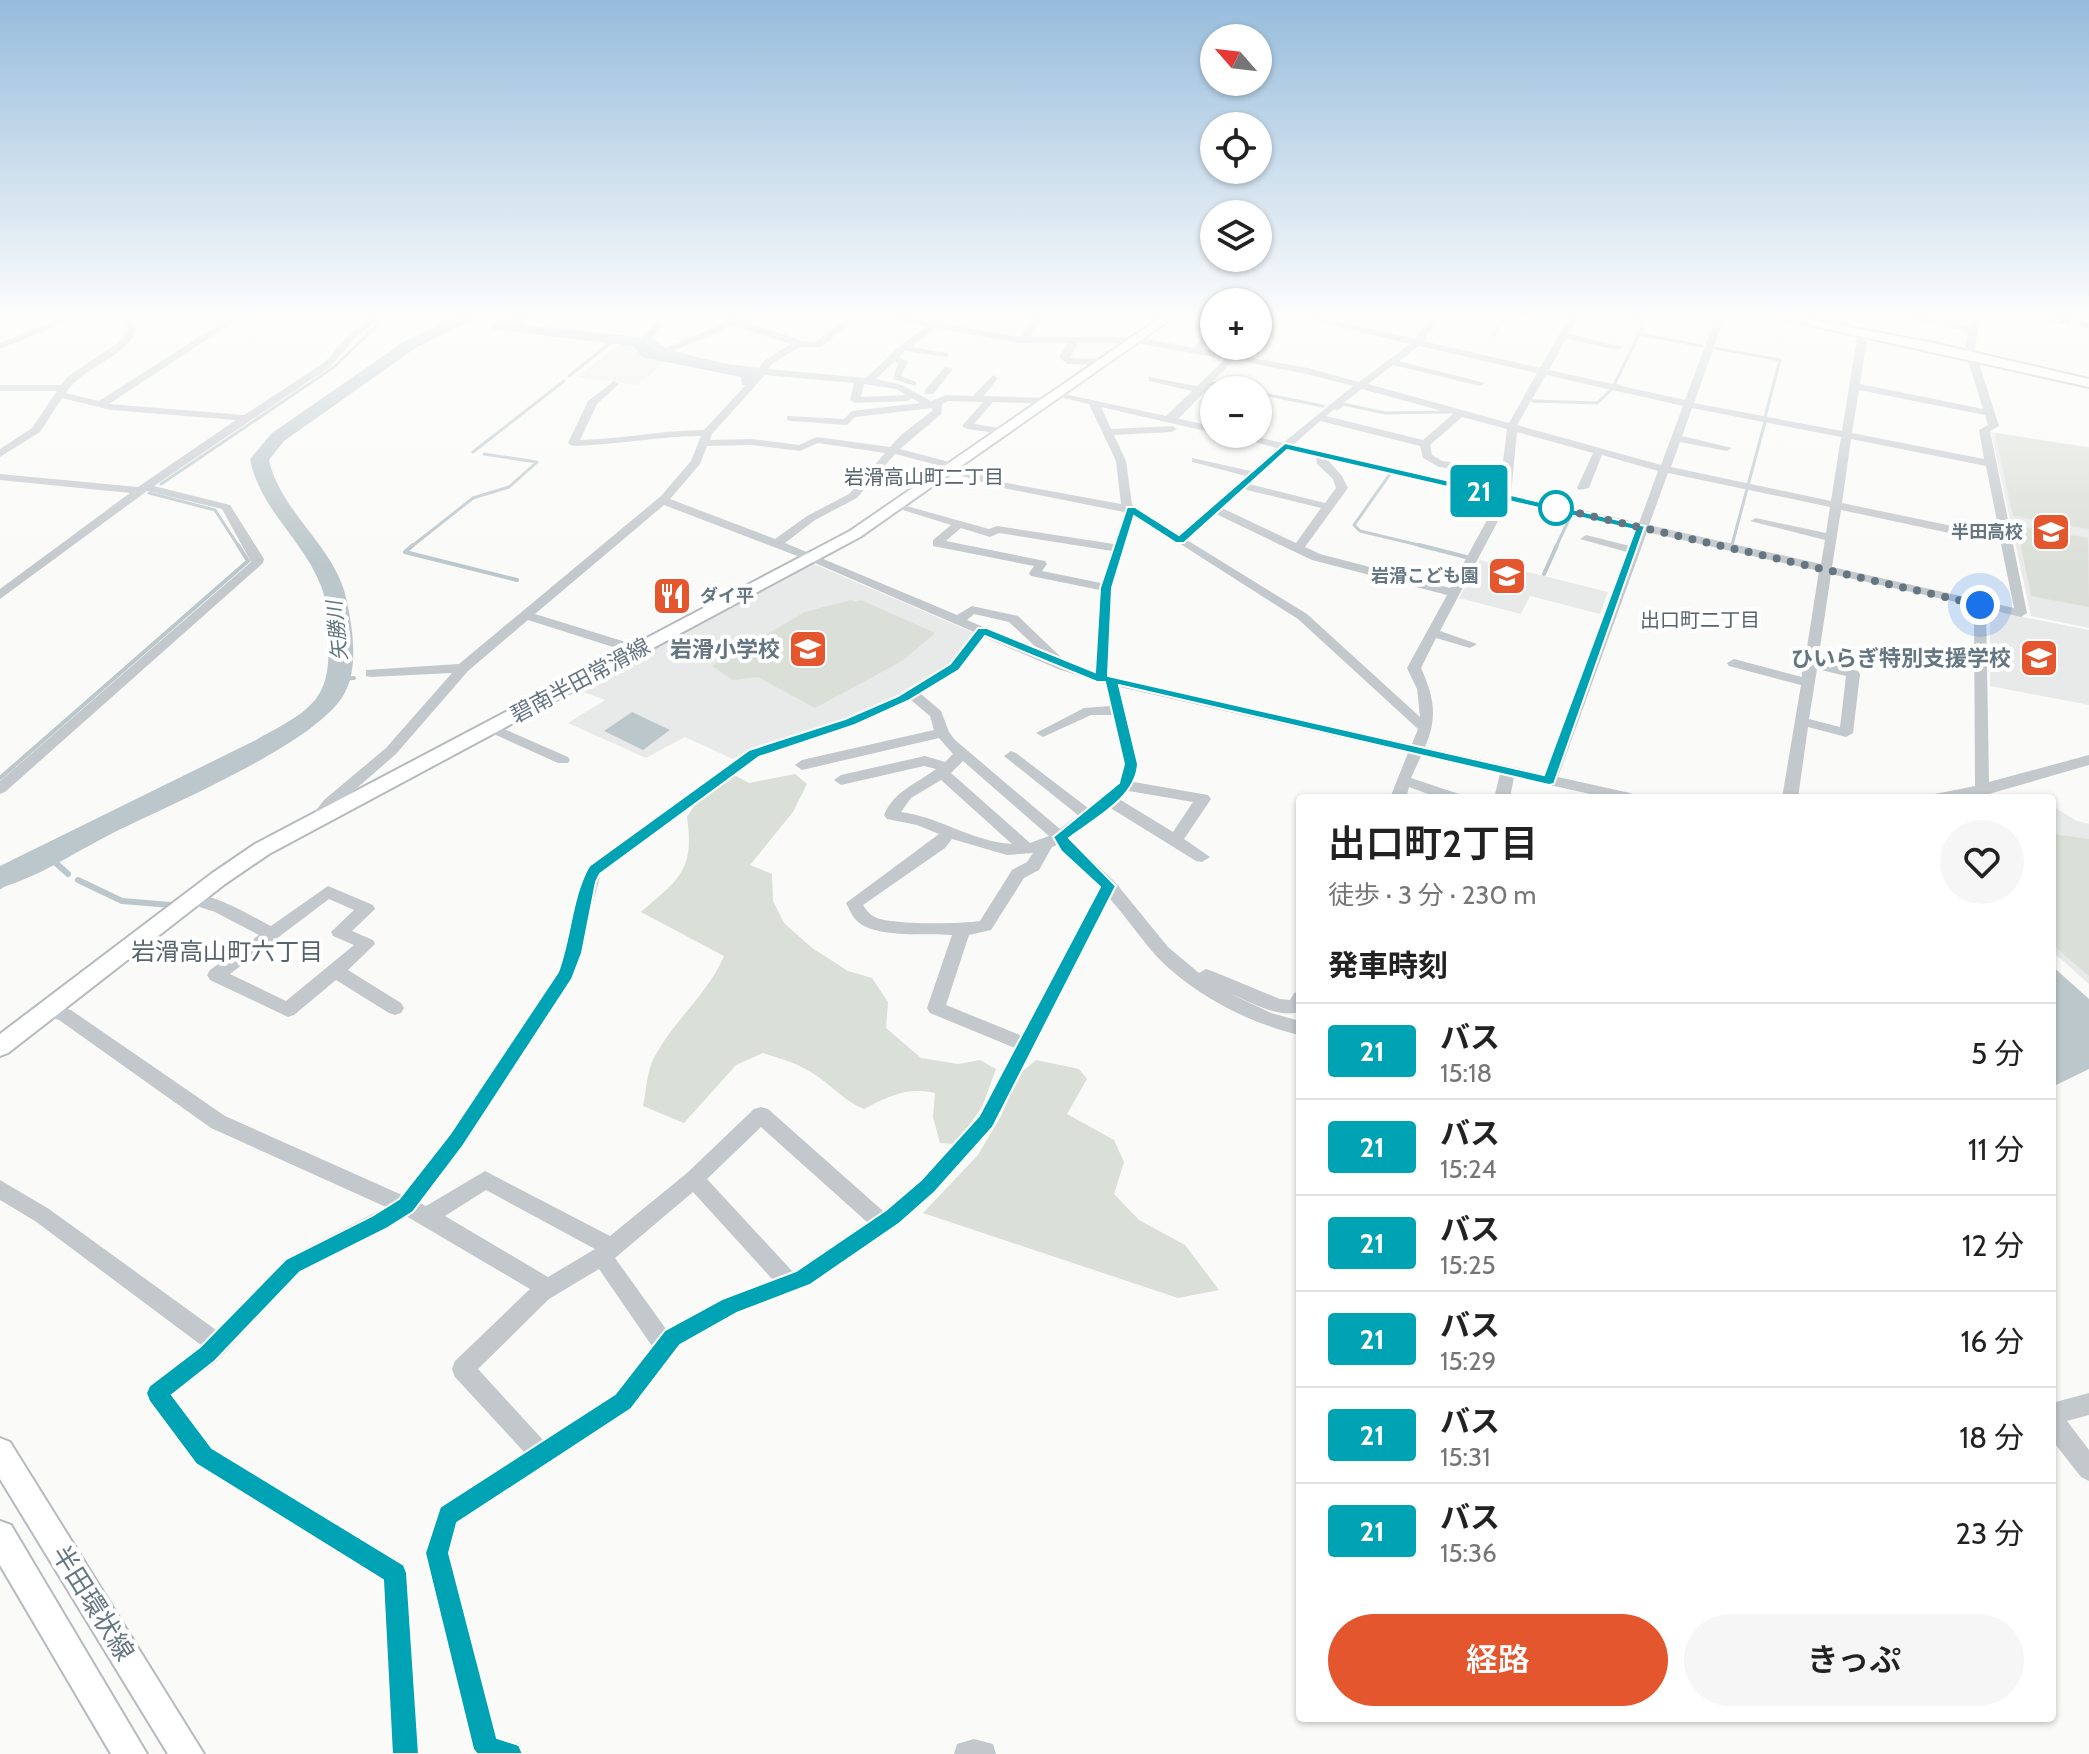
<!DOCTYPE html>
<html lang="ja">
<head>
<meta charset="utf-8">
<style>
  :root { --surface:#fff; --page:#f6f6f6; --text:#222; --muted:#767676; --line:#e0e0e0; --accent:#e4572e }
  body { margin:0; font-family:Cabin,"Noto Sans JP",sans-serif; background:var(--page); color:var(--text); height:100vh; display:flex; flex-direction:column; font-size:30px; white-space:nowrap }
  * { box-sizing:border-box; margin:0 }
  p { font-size:26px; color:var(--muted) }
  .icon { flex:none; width:44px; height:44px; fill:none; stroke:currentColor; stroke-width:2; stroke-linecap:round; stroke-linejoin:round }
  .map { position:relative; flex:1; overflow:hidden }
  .drawer { position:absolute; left:1296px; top:794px; width:760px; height:928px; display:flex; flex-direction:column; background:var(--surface); border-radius:8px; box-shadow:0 2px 6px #0004 }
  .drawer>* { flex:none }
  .badge { padding:0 16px; border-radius:6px; font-size:28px; line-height:52px }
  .needle { width:52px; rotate:298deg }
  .buttons { position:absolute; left:1200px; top:24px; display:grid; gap:16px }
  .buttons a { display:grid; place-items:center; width:72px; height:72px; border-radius:50%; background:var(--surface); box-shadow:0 2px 6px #0004; font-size:40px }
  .you { position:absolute; width:40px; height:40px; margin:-20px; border:6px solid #fff; border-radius:50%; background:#1a73e8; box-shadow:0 0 0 12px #1a73e833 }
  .map>.badge { position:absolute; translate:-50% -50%; box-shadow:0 0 0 4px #fff }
  h2 { padding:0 32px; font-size:30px; line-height:72px }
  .round { display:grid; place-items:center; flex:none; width:84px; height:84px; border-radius:42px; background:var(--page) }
  .summary { display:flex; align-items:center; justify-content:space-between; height:136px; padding:0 32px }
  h1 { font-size:38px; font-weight:600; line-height:60px }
  .cta { display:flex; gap:16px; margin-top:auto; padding:16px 32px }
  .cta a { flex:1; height:92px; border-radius:48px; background:var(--accent); color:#fff; font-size:32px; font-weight:600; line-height:92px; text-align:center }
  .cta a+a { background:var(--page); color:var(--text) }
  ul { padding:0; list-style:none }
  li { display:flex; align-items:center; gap:24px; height:96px; padding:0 32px; border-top:2px solid var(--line) }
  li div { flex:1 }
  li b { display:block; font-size:30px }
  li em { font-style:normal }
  li .badge { min-width:88px; font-weight:700; text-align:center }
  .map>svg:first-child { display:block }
  .built { fill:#e8e9e9 }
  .green { fill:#dadfd7 }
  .water { fill:#bbc7cb }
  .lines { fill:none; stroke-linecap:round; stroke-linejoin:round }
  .stream-far2 { stroke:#bbc7cb; stroke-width:3 }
  .stream-far1 { stroke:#bbc7cb; stroke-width:4 }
  .stream { stroke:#bbc7cb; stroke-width:6 }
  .river { fill:#bbc7cb; fill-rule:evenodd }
  .major-casing { stroke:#b5babe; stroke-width:4 }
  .minor { fill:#c3c8cc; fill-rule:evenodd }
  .major { fill:#fff; fill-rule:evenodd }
  .rail-casing { stroke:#a2aab0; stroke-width:5 }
  .rail { stroke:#fff; stroke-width:3; stroke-dasharray:10; stroke-linecap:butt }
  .line { fill:#00a3b4; stroke:#fff; stroke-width:2; fill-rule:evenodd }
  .walk { stroke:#657683; stroke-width:8; stroke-dasharray:0 14.4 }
  .stop-dot { fill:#fff; stroke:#00a3b4; stroke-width:4 }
  .labels { text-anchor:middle; stroke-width:8; stroke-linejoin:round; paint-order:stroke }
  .far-poi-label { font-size:18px; font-weight:bold; fill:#657683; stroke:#fff; text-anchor:end }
  .far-neighbourhood-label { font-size:20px; fill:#57646e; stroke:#fff }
  .far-water-label { font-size:20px; font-style:italic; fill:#60757c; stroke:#fff }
  .poi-label { font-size:22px; font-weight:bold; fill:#657683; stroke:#fff; text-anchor:end }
  .street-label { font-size:22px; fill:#657683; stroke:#fff }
  .neighbourhood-label { font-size:24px; fill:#57646e; stroke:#fff }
  .near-street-label { font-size:26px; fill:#657683; stroke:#fff }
</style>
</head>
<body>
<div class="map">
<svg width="2089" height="1754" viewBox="0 0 2089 1754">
  <rect width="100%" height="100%" fill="#fafaf8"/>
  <g class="built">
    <polygon points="624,341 637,343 646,354 668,360 637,385 577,377"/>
    <polygon points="1991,432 2089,447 2089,628 2031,616"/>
    <polygon points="1480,560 1608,592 1600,614 1530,596 1521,614 1459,598"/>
    <polygon points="814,564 974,633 949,664 894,697 849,718 760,745 733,759 685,737 646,758 568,723 605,700 578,690 581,688"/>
    <polygon points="1997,612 2089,630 2089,705 1990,686 1990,613"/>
    <polygon points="2052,806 2077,821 2089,824 2089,984 2052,951"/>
  </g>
  <g class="green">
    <polygon points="1995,433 2089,448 2089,529 2013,516"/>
    <polygon points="2017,526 2088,538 2089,607 2031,596"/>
    <polygon points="851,600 856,602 861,600 935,633 902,661 815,708 758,677 733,680 712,666 805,612"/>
    <path d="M795 774 807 784 793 812 750 865 772 874 773 901 784 923 812 948 848 971 872 978 888 1002 886 1028 921 1058 958 1064 980 1060 996 1069 982 1107 956 1144 940 1143 933 1117 935 1093C907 1087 889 1096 864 1109 845 1101 834 1088 817 1076 800 1064 782 1059 763 1053L736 1065 684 1123 643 1106C646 1091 647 1071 654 1058 673 1021 708 994 724 956L641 912C678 880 695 871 687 817L699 798 734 775 749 783Z"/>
    <polygon points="2052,834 2089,839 2089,976 2052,944"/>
    <polygon points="1036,1060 1079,1069 1087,1079 1067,1114 1114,1140 1124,1162 1114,1194 1139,1220 1185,1245 1219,1290 1178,1298 923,1213 978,1155 1001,1116 1018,1075"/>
  </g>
  <g class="water">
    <polygon points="632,712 670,730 643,750 604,731"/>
    <polygon points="2052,966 2089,999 2089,1069 2052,1087"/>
  </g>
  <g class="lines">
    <g class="stream-far2">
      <polyline points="519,319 501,325 543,331"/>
      <polyline points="550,332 614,340 569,376"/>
      <polyline points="1638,334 1702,346"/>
      <polyline points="1494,335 1503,319"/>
      <polyline points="1715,348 1780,360 1765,417"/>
      <polyline points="1620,386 1614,385 1645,322 1630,319"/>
      <polyline points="1258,393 1323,406"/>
      <polyline points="1533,401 1597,403 1612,389"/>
      <polyline points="1337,409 1343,404 1385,413 1449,412"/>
      <polyline points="1178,417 1211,383 1246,390"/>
      <polyline points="473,452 564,381"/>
      <polyline points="1390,474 1354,525 1360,531 1427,547"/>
      <polyline points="161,484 334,367 378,324"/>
      <polyline points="1748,485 1765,422"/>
      <polyline points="149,493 215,510 239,547"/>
      <polyline points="1726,544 1732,545 1747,489"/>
      <polyline points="411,547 473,498 509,487 537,462 484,454"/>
      <polyline points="1556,547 1571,515"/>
    </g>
    <g class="stream-far1">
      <polyline points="413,545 405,552 517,580"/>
      <polyline points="1419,545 1466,557"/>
      <polyline points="1544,574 1557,545"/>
      <polyline points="338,679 354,678"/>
      <polyline points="0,778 248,561 238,545"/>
    </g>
    <g class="stream">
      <polyline points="47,855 68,874"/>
      <polyline points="78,880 122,901 171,905"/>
      <polyline points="0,886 36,860"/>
    </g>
    <g class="river">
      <path d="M453 319H475L417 347 284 441 269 460C281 514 337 547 347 602 353 630 359 671 343 696 312 746 166 806 109 835 74 853 38 877 0 888V866L256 740C306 712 332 703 328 641 326 622 328 603 321 586 303 539 260 510 250 459L272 433 405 341Z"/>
      <polygon points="502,319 526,319 520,324 638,337 644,339 654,349 750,369 759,374 754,385 742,385 741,377 642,357 633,346 492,329 492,323"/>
    </g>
    <g class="major-casing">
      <g id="major">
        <polygon points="1158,319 1171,319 860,537 269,854 225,884 8,1053 0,1056 0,1034 211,874 255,844 850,531"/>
        <polygon points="1782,319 1806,319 1934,343 2089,379 2089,387"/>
        <polygon points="0,1438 10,1442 204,1754 168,1754 0,1479"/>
        <polygon points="0,1521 11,1525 147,1754 111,1754 0,1565"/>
      </g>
    </g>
    <g class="minor">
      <polygon points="60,319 73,319 0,349 0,343"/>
      <path d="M124 319H133L136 332C122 360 83 366 66 393L99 401 227 319H238L109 404 244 415 325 362 349 334 369 319H379L355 338 331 366 154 486 230 505 264 559 263 563 5 792 0 794V781L251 562 222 509 147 491 0 599V589L130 493 0 480V474L138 487 236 420 111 410 62 398 40 432 0 457V449L32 428 57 391H0V385H61L67 377 122 340 126 332Z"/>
      <path d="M728 319H738L803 341 816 342 845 319H855L821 347H799L772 364 768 369 866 378 900 346 926 327 894 319H915L1019 337 1032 319H1041L1030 337H1136L1194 348 1211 322 1214 321V331L1202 349 1308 368 1359 382 1410 344 1308 319H1325L1415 339 1429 319H1438L1423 341 1540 368 1568 319H1577L1569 334 1623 347 1618 350 1566 339 1549 370 1685 400 1715 319H1724L1694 403 1842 431 1858 332 1863 329 1868 332 1860 384 1983 409 1965 351 1968 332 1910 319H1930L1969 327 1970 319H1979L1975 351 1999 426 1990 431 2027 613 2021 617 1986 609 1989 782 2089 755V765L1982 796 1932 798 1935 794 1975 786 1974 606 1831 574 1818 661 1858 671 1860 674 1853 733 1846 737 1808 727 1798 798H1782L1801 685 1729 666 1727 663 1734 659 1802 677V663L1805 660 1819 571 1647 532 1558 777 1630 793 1638 798H1608L1514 777 1510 798H1494L1500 774 1421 756 1411 778 1459 794 1462 798H1439L1409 787 1406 798H1390L1408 753 1120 687 1138 764 1134 782 1208 795 1211 799 1184 839 1210 857 1202 862 1196 861 1109 807 1069 838 1115 882 1168 947 1199 973 1206 969 1212 971 1280 999 1290 1000 1294 993 1300 991V1012C1277 1018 1253 1003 1231 994L1271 1013 1300 1021V1035C1248 1023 1196 996 1158 958 1141 939 1127 918 1110 899L993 1128 935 1192 890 1230 810 1285 737 1313 681 1344 631 1410 458 1523 449 1553 497 1738 520 1744 523 1754H475L425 1553 440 1507 524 1452 455 1377 452 1369 455 1361 530 1289 406 1216 300 1272 216 1362 172 1395 212 1448 404 1564 407 1573 418 1754H392L383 1580 196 1464 146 1393 149 1385 201 1345 35 1221 0 1200V1180L49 1209 216 1330 286 1258 386 1207 211 1128 59 1020 41 1015 38 1010 41 1005 47 1003 71 1010 225 1116 402 1195 450 1134 558 972 578 892 588 866 749 751 845 719 898 696 949 664 974 632 808 560 664 505 535 614 642 647V653H632L528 620 468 671 396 754 334 808 323 822H313L310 818 324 800 386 748 452 673 371 677 366 676V670L459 664 661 496 691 461 701 436C658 436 616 445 573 446L568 443 588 401 614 381 619 384 597 404 580 440C622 439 662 430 704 430L756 374 660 355 659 352 641 338 657 322H663V326L652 338 666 348C686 338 709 332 728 319ZM731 325 791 344 765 360 759 368 721 363 674 351C693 341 714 336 731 325ZM936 328 1019 343H1068L1059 357 1067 364 1106 365 1111 362 1106 359 1070 358 1078 343H1136L1225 359 1197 386 1149 377V381L1192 391 1166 416 1055 392V396L1089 404 1116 461 1121 504 1007 483 967 471 957 464 900 449 941 414 942 404 948 401 983 402 962 426 967 429 1003 434 1007 433V429L974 424 993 402 1048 404 1053 401 1048 398 984 396 998 378 993 375 973 396 946 395 931 401 902 385 876 379 894 362 898 363 893 379 916 386V382L901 376 908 362 899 357 905 351 948 357V353L911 347ZM1419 346 1537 373 1509 423 1368 384 1393 365 1480 386 1485 383 1399 361ZM1234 360 1307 374 1353 386 1283 443 1245 434H1226L1277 448 1251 471 1192 458V462L1246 476 1179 534 1132 505 1126 461 1114 435 1172 432 1177 429 1172 426 1111 429 1101 407 1214 433V427L1176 418ZM765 375 854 383 850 400 855 403 907 401 912 398 920 403 852 411 844 419 787 416V420L791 421 847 425 855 417 932 408V411L901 435 890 447 817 437 799 445 752 439 710 440 712 434ZM1546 375 1683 406 1661 465 1517 425ZM864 384 896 389 906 395 861 397ZM1362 389 1453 414 1423 440 1326 416ZM1859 390 1985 415 1988 425 1979 430 1984 459 1852 433ZM1692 408 1841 437 1831 501 1671 467 1680 442 1727 451 1732 448 1682 436ZM1462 417 1507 429 1502 470 1442 461 1432 455 1430 445ZM1320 421 1420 446 1423 458 1439 467 1502 476 1500 492 1293 445ZM1517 432 1593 453 1577 488 1579 490 1589 488 1602 455 1658 471 1639 523 1511 494ZM1851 439 1986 466 2000 536 1842 503ZM818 443 885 453 849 494 807 516 775 539 670 499 700 464 707 446 752 445 800 451ZM1287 450 1316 457 1317 464 1333 479 1336 488 1325 503 1249 484ZM895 454 949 468 959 475 1003 488 1124 512 1114 544 997 526 989 529 896 503 890 506 951 525 933 540V546L1034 566 1029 573 1031 576 1100 590 1095 672 1066 662 1018 616 972 606 957 615 785 543 815 520 857 498ZM1327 459 1499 498 1450 588 1320 554 1305 547 1348 488 1342 476ZM1668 473 1830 507 1826 533 1756 518 1750 521 1825 540 1821 564 1649 525ZM1243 489 1321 508 1296 543 1222 508ZM1509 500 1636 529 1630 546 1586 535 1580 539 1627 552 1544 774 1425 747C1438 717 1434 697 1421 668L1436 638 1470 648 1477 644 1440 631ZM1841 510 2001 544 2014 608 1832 567ZM1216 514 1312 560 1447 595 1407 668 1417 689 1420 717 1307 614 1187 540ZM1135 515 1298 619 1418 729 1412 744 1108 676 1112 588ZM961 528 990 537 999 533 1112 551 1101 583 1042 571 1047 564 1045 561 946 541ZM974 614 1009 622 1040 651 967 620ZM984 637 1058 669 1105 684 1110 706 1084 708 1036 733 1043 737 1091 715H1112L1124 764 1119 784 1088 808 1016 753 1011 751 1004 756 1078 815 1060 829 955 740 949 732 941 711 921 694 959 670ZM1817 669 1846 676 1840 727 1809 719ZM911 700 930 716 934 730 802 760 795 765 802 770 939 738 953 754 945 762 925 756 841 775 834 780 841 785 924 766 936 769C916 784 894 791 884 815L887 819 917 825 939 834 846 903C849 908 852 916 856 920 873 939 928 933 952 935L927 1008 930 1013 1015 1048 979 1116 921 1180 883 1211 768 1109 761 1107 754 1109 687 1173 610 1236 485 1171 426 1206 420 1203 464 1146 572 979 601 873 759 757 855 725ZM963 761 1049 836 1030 843 951 773ZM941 780 1012 844C973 842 940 817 901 812L911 798ZM1129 791 1193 802 1173 832 1119 799ZM952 839 1007 855 1033 853 1027 862 1012 870 980 921C959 924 897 925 877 918 870 915 867 911 863 905L945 848ZM1057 845 1100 888 1022 1036 946 1005 969 935 991 930 1024 878 1039 870 1052 847ZM761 1127 867 1222 793 1272 707 1179ZM486 1190 595 1249 548 1277 445 1216ZM693 1192 773 1280 722 1299 666 1329 615 1258ZM599 1269 652 1346 615 1394 543 1440 478 1369 549 1299Z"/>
      <polygon points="945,367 953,369 933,394 925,394 925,390"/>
      <polygon points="490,723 568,757 570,760 568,763 558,763 485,730 483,727"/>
      <path d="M328 886 373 905 375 909 352 931 373 940 375 944 348 970 401 1003 404 1008 401 1013 395 1015 389 1013 336 980 294 1015 288 1017 210 980 207 975 210 970 259 935 215 912 187 903 185 899 187 895C208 889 251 916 271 926ZM329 899 354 910 331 932 333 936 354 945 286 1001 230 974Z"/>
      <polygon points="2089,1393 2089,1415 2067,1421 2089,1450 2089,1481 2081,1477 2052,1440 2052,1403"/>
      <polygon points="974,1739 993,1744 996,1754 954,1754 957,1744"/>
    </g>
    <use href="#major" class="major"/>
    <g class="rail-casing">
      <polyline id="rail" points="2050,319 2089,325"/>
    </g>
    <use href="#rail" class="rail"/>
  </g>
  <linearGradient id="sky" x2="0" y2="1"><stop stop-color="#96bcdc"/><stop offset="0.56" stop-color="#fdfdfc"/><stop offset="1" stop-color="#fdfdfc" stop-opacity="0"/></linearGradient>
  <rect width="2089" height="565" fill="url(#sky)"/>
  <path class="line" d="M1285 443 1645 526 1554 784 1549 785 1119 685 1138 764C1136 798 1094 819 1069 838L1116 886 993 1127 935 1192 900 1223 810 1285 737 1313 680 1345 631 1409 457 1523 449 1553 497 1738 519 1745 523 1754H477L473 1749 425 1553 440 1507 615 1394 665 1330 722 1299 796 1271 886 1210 921 1180 979 1116 1100 887 1061 851 1053 837 1119 783 1124 764 1105 682H1097L985 636 959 670 908 701 855 725 759 757 600 874 596 882 582 953 572 979 463 1146 413 1212 386 1229 300 1272 215 1361 172 1395 212 1448 404 1565 407 1573 419 1754H392L383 1580 196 1464 149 1401 146 1393 149 1386 200 1347 286 1259 372 1216 399 1199 450 1134 558 972C571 938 571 898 589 866L749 750 845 719 898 696 950 664 978 628H987L1095 672 1100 588 1127 507H1135L1179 535ZM1287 450 1635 530 1544 775 1108 676 1112 588 1134 516 1176 543H1184Z"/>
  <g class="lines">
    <polyline class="walk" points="1556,508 1547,506 1980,605"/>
  </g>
  <defs>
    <g id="school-square" transform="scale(2)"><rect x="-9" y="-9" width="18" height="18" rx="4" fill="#e4572e" stroke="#fff"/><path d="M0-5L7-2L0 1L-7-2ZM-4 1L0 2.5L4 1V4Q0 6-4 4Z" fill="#fff"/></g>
    <g id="restaurant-square" transform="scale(2)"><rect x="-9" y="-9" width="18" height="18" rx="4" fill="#e4572e" stroke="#fff"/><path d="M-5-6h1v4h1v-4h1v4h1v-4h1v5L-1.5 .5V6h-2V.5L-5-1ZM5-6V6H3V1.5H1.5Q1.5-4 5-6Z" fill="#fff"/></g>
  </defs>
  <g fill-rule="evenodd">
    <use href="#school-square" x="2051" y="532"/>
    <use href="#school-square" x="1507" y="576"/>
    <use href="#restaurant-square" x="672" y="596"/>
    <use href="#school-square" x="808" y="649"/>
    <use href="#school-square" x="2039" y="658"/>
  </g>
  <circle class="stop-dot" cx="1556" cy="508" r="16"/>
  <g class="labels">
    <g class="far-poi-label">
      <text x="2023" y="538">半田高校</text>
      <text x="1479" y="582">岩滑こども園</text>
      <text x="700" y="602" text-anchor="start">ダイ平</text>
    </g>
    <g class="far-neighbourhood-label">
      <text x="924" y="484">岩滑高山町二丁目</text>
      <text x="1700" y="627">出口町二丁目</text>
    </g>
    <g class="far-water-label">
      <text transform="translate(337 631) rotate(-96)" y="7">矢勝川</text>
    </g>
    <g class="poi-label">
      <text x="780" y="657">岩滑小学校</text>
      <text x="2011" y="666">ひいらぎ特別支援学校</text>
    </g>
    <g class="street-label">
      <text transform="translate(580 680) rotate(-28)" y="8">碧南半田常滑線</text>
    </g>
    <g class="neighbourhood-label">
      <text x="227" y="960">岩滑高山町六丁目</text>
    </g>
    <g class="near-street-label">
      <text transform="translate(93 1603) rotate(58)" y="9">半田環状線</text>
    </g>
  </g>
</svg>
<div class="buttons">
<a><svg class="needle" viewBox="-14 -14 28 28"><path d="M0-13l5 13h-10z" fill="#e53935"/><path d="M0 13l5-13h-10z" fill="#767676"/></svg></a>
<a><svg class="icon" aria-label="locate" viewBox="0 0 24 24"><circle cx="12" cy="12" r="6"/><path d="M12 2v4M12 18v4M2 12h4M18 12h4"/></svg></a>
<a><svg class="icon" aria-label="layers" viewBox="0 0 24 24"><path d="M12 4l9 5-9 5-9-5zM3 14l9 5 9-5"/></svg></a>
<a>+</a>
<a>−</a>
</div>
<div class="you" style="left:1980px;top:605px"></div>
<b class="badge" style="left:1479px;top:491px;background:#00a3b4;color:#fff">21</b>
<section class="drawer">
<div class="summary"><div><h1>出口町2丁目</h1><p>徒歩 · 3 分 · 230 m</p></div><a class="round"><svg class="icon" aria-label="heart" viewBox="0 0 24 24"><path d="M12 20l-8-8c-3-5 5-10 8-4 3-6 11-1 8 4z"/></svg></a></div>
<h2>発車時刻</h2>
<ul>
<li><span class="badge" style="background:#00a3b4;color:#fff">21</span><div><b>バス</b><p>15:18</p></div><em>5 分</em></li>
<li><span class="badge" style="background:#00a3b4;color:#fff">21</span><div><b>バス</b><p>15:24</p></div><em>11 分</em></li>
<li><span class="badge" style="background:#00a3b4;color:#fff">21</span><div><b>バス</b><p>15:25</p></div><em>12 分</em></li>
<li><span class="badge" style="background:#00a3b4;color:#fff">21</span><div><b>バス</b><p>15:29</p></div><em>16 分</em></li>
<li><span class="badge" style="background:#00a3b4;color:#fff">21</span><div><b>バス</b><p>15:31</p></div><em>18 分</em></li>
<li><span class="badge" style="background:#00a3b4;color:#fff">21</span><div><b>バス</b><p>15:36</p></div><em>23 分</em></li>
</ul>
<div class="cta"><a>経路</a><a>きっぷ</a></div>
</section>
</div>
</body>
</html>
